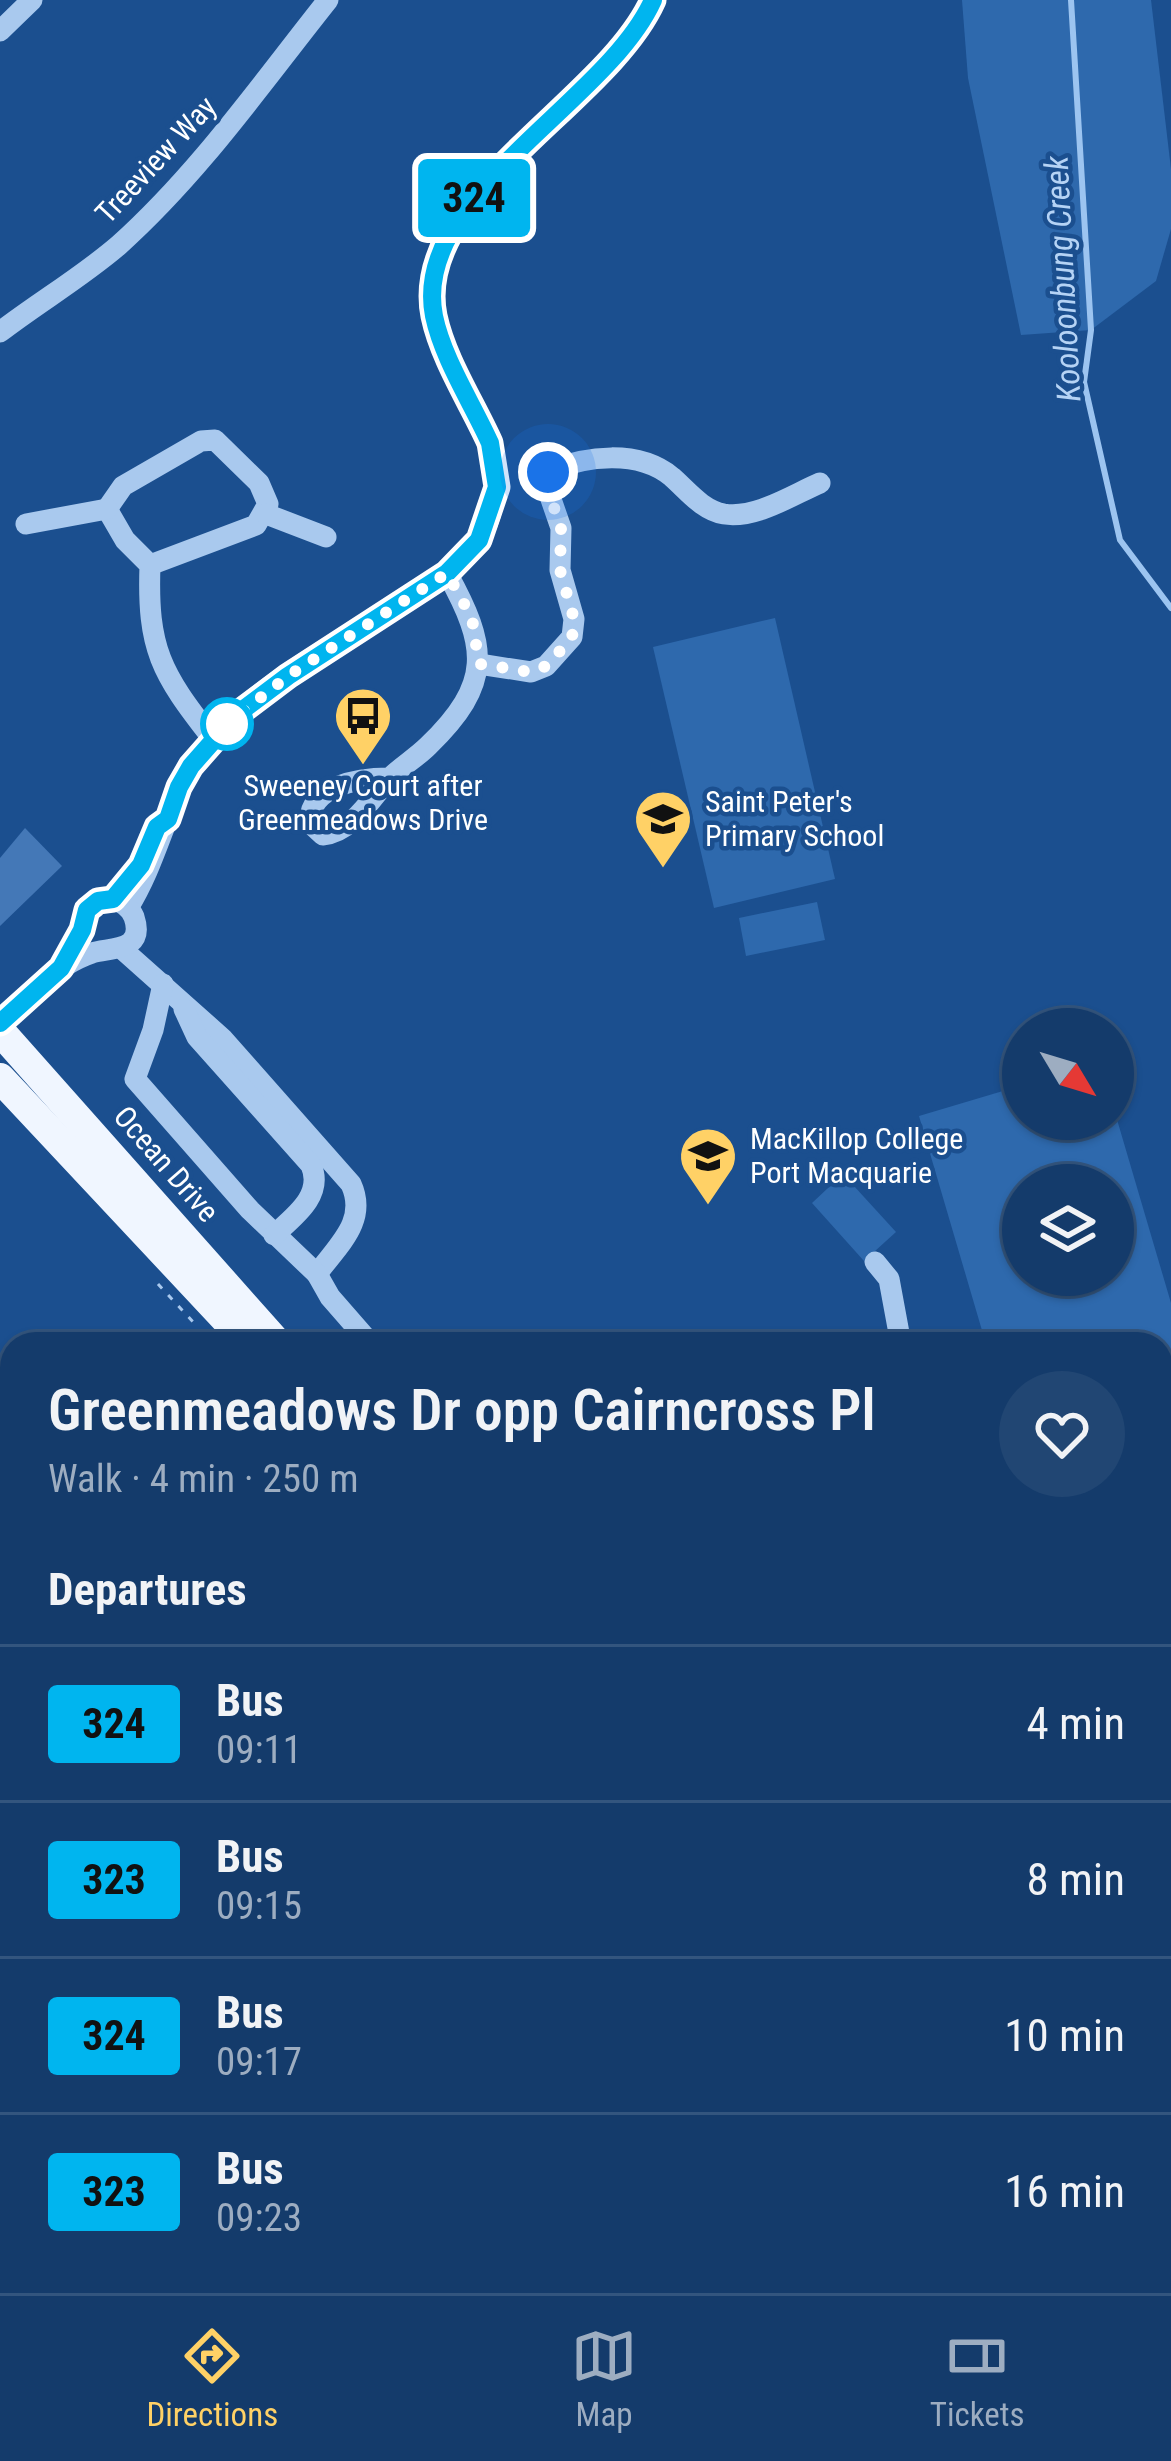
<!DOCTYPE html>
<html lang="en">
<head>
<meta charset="utf-8">
<style>
  :root { --surface:#143b6b; --page:#214673; --text:#f1f3f6; --muted:#9dadc1; --line:#33557e; --accent:#ffd166 }
  body { margin:0; font-family:"Roboto Condensed",sans-serif; background:var(--page); color:var(--text); height:100vh; display:flex; flex-direction:column; font-size:45px; white-space:nowrap }
  * { box-sizing:border-box; margin:0 }
  p { font-size:39px; color:var(--muted) }
  .icon { flex:none; width:66px; height:66px; fill:none; stroke:currentColor; stroke-width:2; stroke-linecap:round; stroke-linejoin:round }
  .map { position:relative; flex:1; overflow:hidden }
  .side { position:absolute; left:0px; top:1332px; width:1173px; height:963px; display:flex; flex-direction:column; background:var(--surface); border-radius:36px 36px 0 0; box-shadow:0 3px 9px #0004,0 0 0 3px var(--line) }
  .side>* { flex:none }
  .badge { padding:0 24px; border-radius:9px; font-size:42px; line-height:78px }
  .needle { width:78px; rotate:128deg }
  .controls { position:absolute; left:1002px; top:1008px; display:grid; gap:24px }
  .controls a { display:grid; place-items:center; width:132px; height:132px; border-radius:50%; background:var(--surface); box-shadow:0 3px 9px #0004,0 0 0 3px var(--line); font-size:60px }
  .you { position:absolute; width:60px; height:60px; margin:-30px; border:9px solid #fff; border-radius:50%; background:#1a73e8; box-shadow:0 0 0 18px #1a73e833 }
  .map>.badge { position:absolute; translate:-50% -50%; box-shadow:0 0 0 6px #fff }
  h2 { padding:0 48px; font-size:45px; line-height:108px }
  .round { display:grid; place-items:center; flex:none; width:126px; height:126px; border-radius:63px; background:var(--page) }
  .head { display:flex; align-items:center; justify-content:space-between; height:204px; padding:0 48px }
  h1 { font-size:57px; font-weight:600; line-height:90px }
  ul { padding:0; list-style:none }
  li { display:flex; align-items:center; gap:36px; height:156px; padding:0 48px; border-top:3px solid var(--line) }
  li div { flex:1 }
  li b { display:block; font-size:45px }
  li em { font-style:normal }
  li .badge { min-width:132px; font-weight:700; text-align:center }
  .tab-bar { display:flex; justify-content:space-around; align-items:center; height:168px; border-top:3px solid var(--line); background:var(--surface); font-size:33px; color:var(--muted) }
  .tab-bar a { display:grid; justify-items:center; gap:6px }
  .tab-bar .on { color:var(--accent) }
  .map>svg:first-child { display:block }
  .green { fill:#2e69ad; fill-rule:evenodd }
  .lines { fill:none; stroke-linecap:round; stroke-linejoin:round }
  .stream { stroke:#9cc4f0; stroke-width:6 }
  .building { fill:#4478b7 }
  .path { stroke:#a9c9ee; stroke-width:3; stroke-dasharray:6 9; stroke-linecap:butt }
  .minor { stroke:#a9c9ee; stroke-width:21 }
  .major { stroke:#f0f6ff; stroke-width:30 }
  .line-casing { stroke:#fff; stroke-width:27 }
  .line { stroke:#00b5ef; stroke-width:18 }
  .walk { stroke:#fff; stroke-width:12; stroke-dasharray:0 21.6 }
  .stop-dot { fill:#fff; stroke:#00b5ef; stroke-width:6 }
  .labels { text-anchor:middle; stroke-width:9; stroke-linejoin:round; paint-order:stroke }
  .street-label { font-size:30px; fill:#fff; stroke:#1b4f8f }
  .poi-label { font-size:30px; fill:#fff; stroke:#1b4f8f; text-anchor:start }
  .water-label { font-size:33px; font-style:italic; fill:#b5d3f5; stroke:#1b4f8f }
</style>
</head>
<body>
<div class="map">
<svg width="1171" height="2293" viewBox="0 0 1171 2293">
  <rect width="100%" height="100%" fill="#1b4f8f"/>
  <g class="green">
    <polygon points="962,0 1151,0 1171,169 1171,229 1156,281 1091,330 1021,335 968,78"/>
    <polygon points="775,618 835,879 714,908 653,647"/>
    <polygon points="817,902 825,940 746,956 739,918"/>
    <path d="M1023 1085V1119H1113V1106L1171 1303V1356L1161 1359V1344H986L919 1116ZM1023 1185H1113V1275H1023Z"/>
    <polygon points="843,1174 896,1232 864,1261 812,1203"/>
    <polygon points="12,1969 12,2231 4,2239 0,2235 0,1981"/>
    <polygon points="646,2283 869,2283 858,2293 655,2293"/>
  </g>
  <g class="lines">
    <g class="stream">
      <polyline points="1071,0 1091,330 1084,382 1120,540 1171,608"/>
      <polyline points="1169,2293 1171,2290"/>
    </g>
  </g>
  <polygon class="building" points="25,828 62,866 0,926 0,858"/>
  <g class="lines">
    <g class="path">
      <polyline points="158,1284 196,1325"/>
      <polyline points="1037,2283 1053,2289"/>
      <polyline points="185,2293 190,2283"/>
    </g>
    <g class="minor">
      <polyline points="0,31 32,0"/>
      <path d="M0 332C39 302 82 277 119 245 200 172 261 84 328 0"/>
      <polyline points="107,509 123,486 201,441 215,440 259,483 268,504 256,525 150,565"/>
      <path d="M107 509 125 540 150 565C147 649 161 673 212 738"/>
      <polyline points="266,514 326,537"/>
      <polyline points="26,524 107,509"/>
      <path d="M479 664 531 672 546 666 572 637 574 619 560 570 561 528 544 479 548 471C586 456 638 449 672 477 688 491 702 510 724 514 756 519 792 495 820 483"/>
      <path d="M389 778C361 778 308 785 310 823L323 835C350 833 370 801 386 782 397 769 415 759 428 746 493 683 488 647 447 573"/>
      <path d="M128 908C163 852 169 786 214 736 263 681 338 643 400 603 428 586 462 569 479 540 498 510 498 476 490 443 472 403 443 359 434 316 410 197 606 103 653 0"/>
      <path d="M122 949 222 1038 351 1184C368 1221 338 1245 317 1274"/>
      <path d="M62 966C68 956 79 943 82 931 88 911 89 901 113 899L119 892"/>
      <polyline points="163,984 153,1030 135,1079 250,1210 317,1274 330,1297 371,1344"/>
      <path d="M184 1009 197 1037 311 1165C324 1195 295 1216 274 1235"/>
      <path d="M0 1023C21 1005 42 979 65 966 73 961 83 956 92 953 108 947 146 953 134 917 130 907 122 903 113 899"/>
      <polyline points="875,1262 889,1279 901,1344"/>
      <polyline points="0,1460 12,1454"/>
      <polyline points="0,1544 12,1557"/>
      <polyline points="582,2283 588,2293"/>
      <polyline points="975,2293 979,2283"/>
      <polyline points="993,2293 1000,2283"/>
    </g>
    <g class="major">
      <polyline points="0,1031 278,1344"/>
      <polyline points="0,1078 249,1344"/>
      <polyline points="1077,2283 1084,2293"/>
      <polyline points="1103,2283 1110,2293"/>
    </g>
  </g>
  <g class="lines">
    <g class="line-casing">
      <path id="line" d="M0 1023 61 968 82 930 87 910 98 901 113 899 141 865 157 827 168 819 179 787 191 766 236 715 288 676 447 573 479 540 497 487 490 443C472 403 443 359 434 316 410 196 607 103 653 0"/>
    </g>
    <use href="#line" class="line"/>
    <polyline class="walk" points="227,724 288,676 447,573 472,618 479,664 531,672 546,666 572,638 574,619 560,570 561,528 544,478 548,472"/>
  </g>
  <defs>
    <g id="bus-pin" transform="scale(3)"><path d="M0 17L-7.5 6A9.5 9.5 0 1 1 7.5 6Z" fill="#ffd166" stroke="#1b4f8f"/><path d="M-5-6H5V4H4V6H2V4H-2V6H-4V4H-5ZM-3.5-4V0h7V-4ZM-3.5 1.2v1.5H-2V1.2ZM2 1.2v1.5H3.5V1.2Z" fill="#111"/></g>
    <g id="school-pin" transform="scale(3)"><path d="M0 17L-7.5 6A9.5 9.5 0 1 1 7.5 6Z" fill="#ffd166" stroke="#1b4f8f"/><path d="M0-5L7-2L0 1L-7-2ZM-4 1L0 2.5L4 1V4Q0 6-4 4Z" fill="#111"/></g>
  </defs>
  <g fill-rule="evenodd">
    <use href="#bus-pin" x="363" y="716"/>
    <use href="#school-pin" x="663" y="819"/>
    <use href="#school-pin" x="708" y="1156"/>
  </g>
  <circle class="stop-dot" cx="227" cy="724" r="24"/>
  <g class="labels">
    <g class="street-label">
      <text transform="translate(156 160) rotate(-47)" y="10">Treeview Way</text>
      <text transform="translate(166 1164) rotate(49)" y="10">Ocean Drive</text>
    </g>
    <g class="poi-label">
      <text x="363" y="796" text-anchor="middle">Sweeney Court after<tspan x="363" dy="34">Greenmeadows Drive</tspan></text>
      <text x="705" y="812">Saint Peter's<tspan x="705" dy="34">Primary School</tspan></text>
      <text x="750" y="1149">MacKillop College<tspan x="750" dy="34">Port Macquarie</tspan></text>
    </g>
    <g class="water-label">
      <text transform="translate(1062 279) rotate(-93)" y="12">Kooloonbung Creek</text>
    </g>
  </g>
</svg>
<div class="controls">
<a><svg class="needle" viewBox="-14 -14 28 28"><path d="M0-13l5 13h-10z" fill="#e53935"/><path d="M0 13l5-13h-10z" fill="#9dadc1"/></svg></a>
<a><svg class="icon" aria-label="layers" viewBox="0 0 24 24"><path d="M12 4l9 5-9 5-9-5zM3 14l9 5 9-5"/></svg></a>
</div>
<div class="you" style="left:548px;top:472px"></div>
<b class="badge" style="left:474px;top:198px;background:#00b5ef;color:#111">324</b>
<section class="side">
<div class="head"><div><h1>Greenmeadows Dr opp Cairncross Pl</h1><p>Walk · 4 min · 250 m</p></div><a class="round"><svg class="icon" aria-label="heart" viewBox="0 0 24 24"><path d="M12 20l-8-8c-3-5 5-10 8-4 3-6 11-1 8 4z"/></svg></a></div>
<h2>Departures</h2>
<ul>
<li><span class="badge" style="background:#00b5ef;color:#111">324</span><div><b>Bus</b><p>09:11</p></div><em>4 min</em></li>
<li><span class="badge" style="background:#00b5ef;color:#111">323</span><div><b>Bus</b><p>09:15</p></div><em>8 min</em></li>
<li><span class="badge" style="background:#00b5ef;color:#111">324</span><div><b>Bus</b><p>09:17</p></div><em>10 min</em></li>
<li><span class="badge" style="background:#00b5ef;color:#111">323</span><div><b>Bus</b><p>09:23</p></div><em>16 min</em></li>
</ul>
</section>
</div>
<nav class="tab-bar">
<a class="on"><svg class="icon" aria-label="directions" viewBox="0 0 24 24"><path d="M12 3l9 9-9 9-9-9zM9 14v-3h6M13 9l2 2-2 2"/></svg>Directions</a>
<a><svg class="icon" aria-label="map" viewBox="0 0 24 24"><path d="M3 6l6-2 6 2 6-2v14l-6 2-6-2-6 2zM9 4v14M15 6v14"/></svg>Map</a>
<a><svg class="icon" aria-label="tickets" viewBox="0 0 24 24"><path d="M3 7h18v10H3zM15 7v10"/></svg>Tickets</a>
</nav>
</body>
</html>
